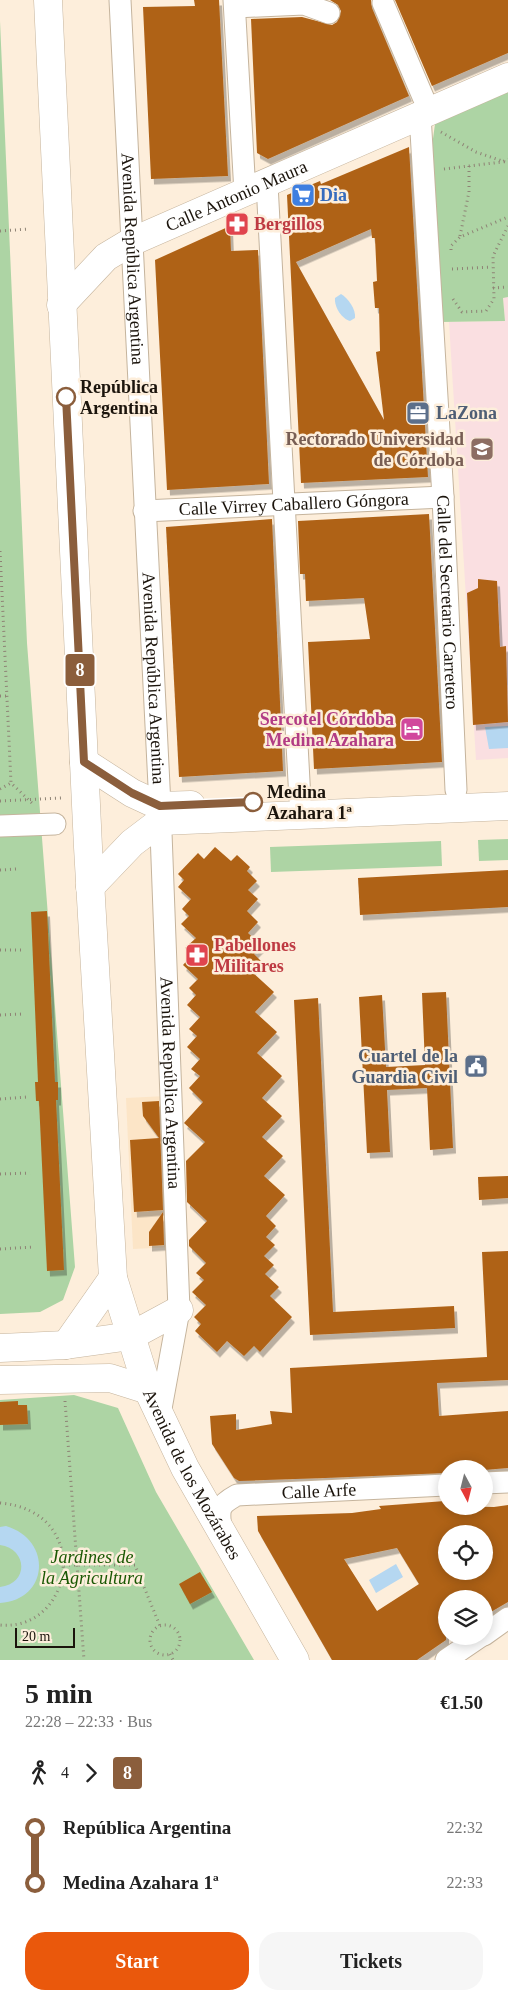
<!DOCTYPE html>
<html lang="en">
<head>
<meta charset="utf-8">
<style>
  :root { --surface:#fff; --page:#f6f6f6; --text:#222; --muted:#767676; --accent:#ea580c }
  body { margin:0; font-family:"Times New Roman",serif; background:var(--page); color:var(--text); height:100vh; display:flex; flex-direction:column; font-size:19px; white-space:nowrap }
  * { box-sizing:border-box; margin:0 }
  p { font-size:16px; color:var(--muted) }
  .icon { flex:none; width:28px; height:28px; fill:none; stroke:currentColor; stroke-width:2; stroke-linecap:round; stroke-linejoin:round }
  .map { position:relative; height:1660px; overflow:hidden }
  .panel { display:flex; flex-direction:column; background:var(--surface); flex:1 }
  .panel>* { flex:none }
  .badge { padding:0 10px; border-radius:4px; font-size:18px; line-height:32px }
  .needle { width:32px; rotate:173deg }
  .fabs { position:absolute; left:438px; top:1460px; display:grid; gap:10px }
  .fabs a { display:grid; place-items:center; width:55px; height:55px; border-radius:50%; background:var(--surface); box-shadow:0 2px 12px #0003; font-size:25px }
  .scale { position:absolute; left:15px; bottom:12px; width:60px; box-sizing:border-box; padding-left:5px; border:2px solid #1b140c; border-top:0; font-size:14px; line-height:18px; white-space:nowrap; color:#1b140c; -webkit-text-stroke:4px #fdeedb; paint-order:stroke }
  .map>.badge { position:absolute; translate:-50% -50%; box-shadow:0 0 0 2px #fff }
  .legs { display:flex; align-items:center; gap:8px; height:55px; padding:0 25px; font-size:16px }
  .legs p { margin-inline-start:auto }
  .summary { display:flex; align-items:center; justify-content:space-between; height:85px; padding:0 25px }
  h1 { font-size:28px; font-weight:700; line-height:38px }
  .button { display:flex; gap:10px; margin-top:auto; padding:10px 25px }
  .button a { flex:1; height:58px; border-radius:20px; background:var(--accent); color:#fff; font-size:20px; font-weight:700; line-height:58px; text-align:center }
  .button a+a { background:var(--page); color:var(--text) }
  ul { padding:0 25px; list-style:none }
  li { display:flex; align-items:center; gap:18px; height:55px; font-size:19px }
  li i { display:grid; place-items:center; width:8px; height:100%; margin:0 6px; background:currentColor }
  li i::after { content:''; width:12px; height:12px; margin:-6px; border:4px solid; border-radius:50%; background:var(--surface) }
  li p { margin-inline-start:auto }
  li:first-child i { background:linear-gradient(#0000 50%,currentColor 0) }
  li:last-child i { background:linear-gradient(currentColor 50%,#0000 0) }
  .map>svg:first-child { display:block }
  .built { fill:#fce5c7 }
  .education { fill:#fadfe1 }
  .green { fill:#add4a4 }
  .water { fill:#b5d7f1 }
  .building { fill:#af6217; fill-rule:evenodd; filter:url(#shadow) }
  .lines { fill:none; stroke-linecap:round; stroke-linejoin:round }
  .street-casing { stroke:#c5b49d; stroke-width:23 }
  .primary-casing { stroke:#c5b49d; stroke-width:29 }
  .path { stroke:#8e8375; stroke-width:3; stroke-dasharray:1 4; stroke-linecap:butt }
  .street { stroke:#fff; stroke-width:21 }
  .primary { stroke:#fff; stroke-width:28 }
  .line-1-casing { stroke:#fff; stroke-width:11 }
  .line-1 { stroke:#8b5e3c; stroke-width:8 }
  .stop-1-dot { fill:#fff; stroke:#8b5e3c; stroke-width:2.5 }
  .labels { text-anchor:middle; stroke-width:5; stroke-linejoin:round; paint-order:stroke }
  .shop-label { font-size:18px; font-weight:bold; fill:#366cbe; stroke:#fdeedb; text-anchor:start }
  .street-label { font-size:18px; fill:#1b140c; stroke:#fdeedb }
  .health-label { font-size:18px; font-weight:bold; fill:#be3a42; stroke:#fdeedb; text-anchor:start }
  .stop-label { font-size:18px; font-weight:bold; fill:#1b140c; stroke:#fdeedb; text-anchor:start }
  .service-label { font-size:18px; font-weight:bold; fill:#4e5e75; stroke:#fdeedb; text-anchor:start }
  .education-label { font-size:18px; font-weight:bold; fill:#785e54; stroke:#fdeedb; text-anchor:end }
  .hotel-label { font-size:18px; font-weight:bold; fill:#b23c85; stroke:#fdeedb; text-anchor:end }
  .park-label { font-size:18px; font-style:italic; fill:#1a5803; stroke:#fdeedb }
</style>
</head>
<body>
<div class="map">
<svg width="508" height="1660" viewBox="0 0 508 1660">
  <defs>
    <filter id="shadow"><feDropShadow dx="3" dy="5.5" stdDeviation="0" flood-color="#0004"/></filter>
  </defs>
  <rect width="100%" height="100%" fill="#fdeedb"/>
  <polygon class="built" points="166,1096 173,1247 133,1249 126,1098"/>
  <polygon class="education" points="503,297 508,297 508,758 476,760 449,322 505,321"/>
  <g class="green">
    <polygon points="0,21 27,643 75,1267 63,1300 40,1312 0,1314"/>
    <polygon points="508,86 508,297 503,298 505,321 440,322 432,146 435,124"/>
    <polygon points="508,839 508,860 479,861 478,840"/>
    <polygon points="441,841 442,866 271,872 270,847"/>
    <polygon points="74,1395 118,1408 156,1492 254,1660 0,1660 0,1400"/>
  </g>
  <g class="water">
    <path d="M341 294C348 298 356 309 355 318L350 321C342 319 334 307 335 298Z"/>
    <polygon points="508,726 508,748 489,749 485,727"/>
    <path d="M6 1526C53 1540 49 1600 0 1603V1587C29 1584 28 1549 0 1545V1527Z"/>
    <polygon points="396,1564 403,1577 376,1593 369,1580"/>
  </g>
  <g class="building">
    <polygon points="194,0 219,0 228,176 151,179 143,7 195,6"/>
    <polygon points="330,0 371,0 372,8 409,96 268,159 257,153 251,19 302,17 332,25 337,22 341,11 338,5"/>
    <polygon points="395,0 508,0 508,53 432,86"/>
    <path d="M409 147 428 477 301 483 287 195 320 181 321 184ZM371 229 372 238H375L377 281 373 282 375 308H379L380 351 376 352 384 420 296 262Z"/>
    <polygon points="230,226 231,251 258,250 269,484 167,490 155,260"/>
    <polygon points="429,514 442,762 314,769 308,642 370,639 364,598 306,601 305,574 300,574 298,521"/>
    <polygon points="272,519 283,771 179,777 166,527"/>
    <polygon points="478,579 497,581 500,647 506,646 508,722 473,725 467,593 478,588"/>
    <polygon points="215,847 231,861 237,855 250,867 247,871 257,881 248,890 258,899 247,911 258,922 248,933 262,946 254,954 261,961 251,971 274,992 255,1012 277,1032 257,1053 282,1076 262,1098 282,1116 262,1137 283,1156 264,1176 285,1195 266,1216 276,1226 266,1237 275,1245 264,1256 274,1265 265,1274 279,1287 270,1296 292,1317 260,1352 254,1346 244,1356 227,1341 217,1352 195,1331 201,1324 194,1317 206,1305 192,1292 204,1280 196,1273 206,1263 189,1246 189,1240 207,1221 187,1202 186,1161 205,1142 184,1123 203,1102 189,1088 200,1076 191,1069 200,1059 187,1047 197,1036 189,1029 200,1017 187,1005 196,995 189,988 198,979 183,965 192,955 185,948 196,938 181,924 189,916 182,909 191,899 178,887 184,880 178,874 198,853 204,859"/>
    <polygon points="508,870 508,907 360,915 358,878"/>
    <polygon points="47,911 55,1082 58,1082 58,1100 56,1100 64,1270 47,1271 39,1101 36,1101 35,1082 38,1082 31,912"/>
    <polygon points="446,992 453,1148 430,1150 427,1088 387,1090 390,1152 367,1153 359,997 382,995 386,1067 425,1065 422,993"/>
    <polygon points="318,998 333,1312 454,1306 455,1328 310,1335 294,1000"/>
    <polygon points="159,1101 163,1210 134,1212 130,1140 159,1138 143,1116 142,1102"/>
    <polygon points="508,1176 508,1198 479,1200 478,1177"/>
    <polygon points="163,1212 164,1245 149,1246 149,1232"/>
    <polygon points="508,1251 508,1380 437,1383 439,1416 508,1411 508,1468 484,1470 446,1469 446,1473 325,1478 239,1481 234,1478 212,1444 210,1416 236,1414 236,1430 272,1424 270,1411 292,1413 290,1368 487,1357 482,1252"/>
    <polygon points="18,1401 18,1405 27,1405 28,1424 0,1425 0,1402"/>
    <path d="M445 1501 446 1506 494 1507 508 1505V1602L484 1616V1599H446V1640L417 1660H332L258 1531 257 1516 352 1513 381 1509 379 1506ZM446 1534H484V1571H446ZM397 1548 419 1584 377 1611 344 1559Z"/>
    <polygon points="200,1572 212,1592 190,1604 179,1584"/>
  </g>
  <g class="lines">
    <g class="street-casing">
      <g id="street">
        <path id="s1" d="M120 0 160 806 179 1310 160 1414"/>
        <polyline points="234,0 245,193"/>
        <polyline points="383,3 429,111"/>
        <polyline points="235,7 304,4 329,13"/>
        <path id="s2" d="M420 115 443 497 456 790"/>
        <polyline points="267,184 300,800"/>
        <path id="s3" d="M144 511 443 497"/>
        <polyline points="0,826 55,824"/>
        <polyline points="484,1483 508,1482"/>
        <path id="s4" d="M221 1531C219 1509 217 1506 237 1495L446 1485"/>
        <polyline points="484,1635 508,1618"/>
        <polyline points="446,1660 481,1636"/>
      </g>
    </g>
    <g class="primary-casing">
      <g id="primary">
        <path id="s5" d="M48 0 88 847 113 1278 148 1390 185 1468 295 1660"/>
        <path id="s6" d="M61 305 106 257 131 242 508 77"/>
        <polyline points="84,762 132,793 160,806 191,805"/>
        <polyline points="90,887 132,843 161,821 508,806"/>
        <polyline points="66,1345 113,1278"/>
        <polyline points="0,1348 66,1345 131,1336 179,1310"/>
        <polyline points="0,1380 110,1378 148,1390"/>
      </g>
    </g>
    <g class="path">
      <polyline points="441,132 476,152 508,163"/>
      <polyline points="444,169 502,162 508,159"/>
      <polyline points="0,231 29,229"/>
      <polyline points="460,236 469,192 469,166"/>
      <polyline points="451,250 451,246 460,237 508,217"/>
      <polyline points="452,269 492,267"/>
      <polyline points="493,288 508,287"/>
      <polyline points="453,299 462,312 486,311 494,299 493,256 508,226"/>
      <polyline points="0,551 11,783 34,805"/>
      <polyline points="0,696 7,696"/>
      <polyline points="0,789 11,783"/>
      <polyline points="0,801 62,798"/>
      <polyline points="0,870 17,869"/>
      <polyline points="0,950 21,950"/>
      <polyline points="0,1015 23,1014"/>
      <polyline points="0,1099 27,1097"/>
      <polyline points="0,1174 30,1173"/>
      <polyline points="0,1249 33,1247"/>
      <polyline points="65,1401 84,1660"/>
      <path d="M0 1503C94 1511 74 1632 0 1625"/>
      <polyline points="64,1565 135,1565 160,1626"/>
      <circle cx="165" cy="1640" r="15"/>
      <polyline points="170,1654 173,1660"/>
    </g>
    <use href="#street" class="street"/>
    <use href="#primary" class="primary"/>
  </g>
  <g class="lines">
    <g class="line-1-casing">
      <polyline id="line-1" points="66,397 84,762 132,793 160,806 253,802"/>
    </g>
    <use href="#line-1" class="line-1"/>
  </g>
  <defs>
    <g id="supermarket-square" transform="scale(1.25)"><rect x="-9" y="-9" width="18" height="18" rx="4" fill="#3f7fe0" stroke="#fdeedb"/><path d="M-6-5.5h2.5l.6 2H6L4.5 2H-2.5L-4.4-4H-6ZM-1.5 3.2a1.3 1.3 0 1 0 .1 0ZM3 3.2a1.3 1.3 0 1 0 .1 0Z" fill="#fff"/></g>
    <g id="pharmacy-square" transform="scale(1.25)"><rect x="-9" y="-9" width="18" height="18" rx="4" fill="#e0444e" stroke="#fdeedb"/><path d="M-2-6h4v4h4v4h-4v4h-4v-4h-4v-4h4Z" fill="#fff"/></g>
    <g id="office-square" transform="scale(1.25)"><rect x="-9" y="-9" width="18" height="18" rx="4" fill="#5c6f8a" stroke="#fdeedb"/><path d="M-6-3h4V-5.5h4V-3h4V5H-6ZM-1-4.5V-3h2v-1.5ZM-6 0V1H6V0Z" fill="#fff"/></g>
    <g id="university-square" transform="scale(1.25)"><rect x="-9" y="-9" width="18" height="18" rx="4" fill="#8d6e63" stroke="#fdeedb"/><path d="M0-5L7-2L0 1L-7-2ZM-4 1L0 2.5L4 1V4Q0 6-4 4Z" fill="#fff"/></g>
    <g id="hotel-square" transform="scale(1.25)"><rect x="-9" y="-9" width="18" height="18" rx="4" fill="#d1479c" stroke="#fdeedb"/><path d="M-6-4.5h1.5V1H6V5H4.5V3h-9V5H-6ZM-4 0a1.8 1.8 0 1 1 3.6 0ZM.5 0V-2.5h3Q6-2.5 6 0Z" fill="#fff"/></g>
    <g id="civic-square" transform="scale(1.25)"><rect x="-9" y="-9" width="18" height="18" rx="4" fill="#5c6f8a" stroke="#fdeedb"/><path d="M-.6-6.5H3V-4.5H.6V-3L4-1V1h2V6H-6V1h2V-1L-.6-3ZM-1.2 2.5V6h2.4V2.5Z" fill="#fff"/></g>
  </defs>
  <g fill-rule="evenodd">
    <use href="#supermarket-square" x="303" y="195"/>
    <use href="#pharmacy-square" x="237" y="224"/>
    <use href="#office-square" x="418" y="413"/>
    <use href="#university-square" x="482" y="449"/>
    <use href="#hotel-square" x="412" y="729"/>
    <use href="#pharmacy-square" x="197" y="955"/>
    <use href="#civic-square" x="476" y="1066"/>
  </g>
  <g class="stop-1-dot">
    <circle cx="66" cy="397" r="9"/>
    <circle cx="253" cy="802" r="9"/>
  </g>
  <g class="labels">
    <g class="shop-label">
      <text x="320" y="201">Dia</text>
    </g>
    <g class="street-label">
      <text dy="6" stroke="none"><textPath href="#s6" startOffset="210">Calle Antonio Maura</textPath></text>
      <text dy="6" stroke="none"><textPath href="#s1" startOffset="259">Avenida República Argentina</textPath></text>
      <text dy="6" stroke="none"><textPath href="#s3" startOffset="150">Calle Virrey Caballero Góngora</textPath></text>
      <text dy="6" stroke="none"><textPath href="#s2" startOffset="488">Calle del Secretario Carretero</textPath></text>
      <text dy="6" stroke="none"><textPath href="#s1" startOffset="679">Avenida República Argentina</textPath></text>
      <text dy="6" stroke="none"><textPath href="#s1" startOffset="1084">Avenida República Argentina</textPath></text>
      <text dy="6" stroke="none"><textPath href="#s5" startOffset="1492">Avenida de los Mozárabes</textPath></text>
      <text dy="6" stroke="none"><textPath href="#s4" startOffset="126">Calle Arfe</textPath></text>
    </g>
    <g class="health-label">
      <text x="254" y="230">Bergillos</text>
      <text x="214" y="951">Pabellones<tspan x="214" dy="21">Militares</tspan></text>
    </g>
    <g class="stop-label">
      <text x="80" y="393">República<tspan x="80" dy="21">Argentina</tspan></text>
      <text x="267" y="798">Medina<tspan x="267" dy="21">Azahara 1ª</tspan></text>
    </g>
    <g class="service-label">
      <text x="436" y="419">LaZona</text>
      <text x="458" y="1062" text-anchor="end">Cuartel de la<tspan x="458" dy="21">Guardia Civil</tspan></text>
    </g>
    <g class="education-label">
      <text x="464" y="445">Rectorado Universidad<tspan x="464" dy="21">de Córdoba</tspan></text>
    </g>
    <g class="hotel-label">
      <text x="394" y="725">Sercotel Córdoba<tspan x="394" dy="21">Medina Azahara</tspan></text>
    </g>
    <g class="park-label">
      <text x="92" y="1563">Jardines de<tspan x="92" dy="21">la Agricultura</tspan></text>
    </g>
  </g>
</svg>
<div class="fabs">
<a><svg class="needle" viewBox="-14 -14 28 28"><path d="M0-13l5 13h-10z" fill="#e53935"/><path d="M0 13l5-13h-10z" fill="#767676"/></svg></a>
<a><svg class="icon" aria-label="locate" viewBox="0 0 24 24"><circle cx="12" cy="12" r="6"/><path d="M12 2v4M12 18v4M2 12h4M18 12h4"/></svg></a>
<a><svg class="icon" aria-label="layers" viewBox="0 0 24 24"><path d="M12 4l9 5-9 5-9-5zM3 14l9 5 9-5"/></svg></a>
</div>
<div class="scale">20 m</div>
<b class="badge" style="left:80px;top:670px;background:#8b5e3c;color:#fff">8</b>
</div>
<section class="panel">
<div class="summary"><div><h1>5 min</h1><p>22:28 – 22:33 · Bus</p></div><b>€1.50</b></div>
<div class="legs"><svg class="icon" aria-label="walk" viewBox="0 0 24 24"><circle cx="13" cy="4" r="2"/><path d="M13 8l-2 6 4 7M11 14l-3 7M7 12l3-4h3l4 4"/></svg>4<svg class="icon" aria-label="forward" viewBox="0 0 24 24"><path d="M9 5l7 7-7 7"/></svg><b class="badge" style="background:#8b5e3c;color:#fff">8</b></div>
<ul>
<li><i style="color:#8b5e3c"></i><b>República Argentina</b><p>22:32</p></li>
<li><i style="color:#8b5e3c"></i><b>Medina Azahara 1ª</b><p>22:33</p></li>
</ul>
<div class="button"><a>Start</a><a>Tickets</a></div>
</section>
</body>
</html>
